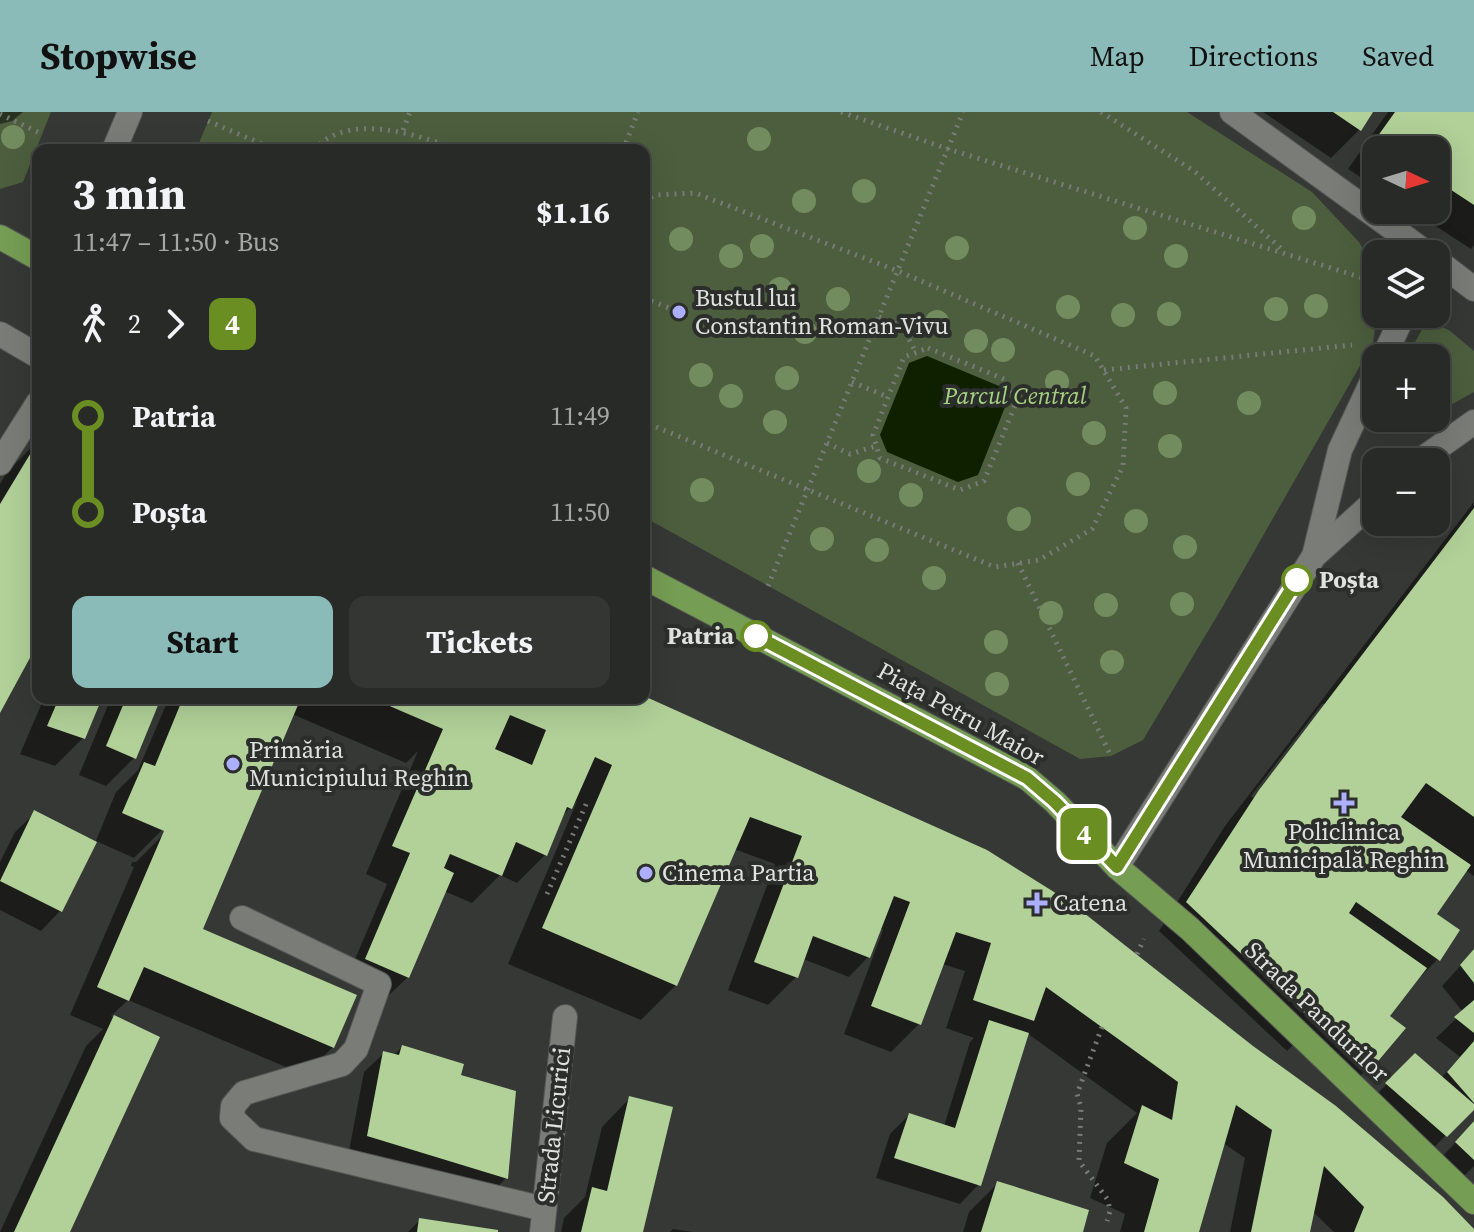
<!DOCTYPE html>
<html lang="en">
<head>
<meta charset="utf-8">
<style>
  :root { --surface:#282a27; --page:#343633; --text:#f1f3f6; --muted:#a5a7a7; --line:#444644; --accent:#8bbbb9 }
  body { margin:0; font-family:"Source Serif 4",serif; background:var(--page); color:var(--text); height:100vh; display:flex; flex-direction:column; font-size:30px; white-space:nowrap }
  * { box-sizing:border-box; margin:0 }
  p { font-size:26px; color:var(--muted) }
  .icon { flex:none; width:44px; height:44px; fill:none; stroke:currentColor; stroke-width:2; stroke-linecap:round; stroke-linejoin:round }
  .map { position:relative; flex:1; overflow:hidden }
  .panel { position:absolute; left:32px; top:32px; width:618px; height:560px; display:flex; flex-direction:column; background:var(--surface); border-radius:16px; box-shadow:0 8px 32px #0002,0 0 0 2px var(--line) }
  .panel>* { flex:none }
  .badge { padding:0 16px; border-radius:12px; font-size:28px; line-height:52px }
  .needle { width:52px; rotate:94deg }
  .buttons { position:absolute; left:1362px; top:24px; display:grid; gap:16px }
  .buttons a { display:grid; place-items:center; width:88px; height:88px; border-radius:16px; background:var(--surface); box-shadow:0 8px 32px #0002,0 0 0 2px var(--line); font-size:40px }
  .map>.badge { position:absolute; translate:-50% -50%; box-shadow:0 0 0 4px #fff }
  .legs { display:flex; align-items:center; gap:12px; height:88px; padding:0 40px; font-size:26px }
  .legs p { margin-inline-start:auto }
  .head { display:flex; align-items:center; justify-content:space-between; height:136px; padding:0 40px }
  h1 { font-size:44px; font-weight:700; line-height:60px }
  .cta { display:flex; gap:16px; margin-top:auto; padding:16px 40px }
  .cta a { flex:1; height:92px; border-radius:16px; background:var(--accent); color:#111; font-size:32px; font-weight:700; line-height:92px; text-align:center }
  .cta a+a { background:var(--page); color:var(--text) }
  ul { padding:0 40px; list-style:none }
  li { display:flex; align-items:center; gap:28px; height:96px; font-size:30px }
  li i { display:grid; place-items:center; width:12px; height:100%; margin:0 10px; background:currentColor }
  li i::after { content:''; width:20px; height:20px; margin:-10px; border:6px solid; border-radius:50%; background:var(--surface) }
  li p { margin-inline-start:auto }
  li:first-child i { background:linear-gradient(#0000 50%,currentColor 0) }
  li:last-child i { background:linear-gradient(currentColor 50%,#0000 0) }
  header { display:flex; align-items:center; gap:48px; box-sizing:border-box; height:112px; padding:0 40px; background:var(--accent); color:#111 }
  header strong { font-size:38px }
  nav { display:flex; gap:44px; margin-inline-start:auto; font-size:28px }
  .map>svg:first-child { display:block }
  .green { fill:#4c5e3d }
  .water { fill:#0e2000 }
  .shadow { fill:#0007; fill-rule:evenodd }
  .building { fill:#b1d198; fill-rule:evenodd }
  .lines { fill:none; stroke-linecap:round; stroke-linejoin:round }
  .minor-casing { stroke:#545652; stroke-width:26 }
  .highway-casing { stroke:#545652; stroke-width:26 }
  .path { stroke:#787b77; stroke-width:5; stroke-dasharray:2 6; stroke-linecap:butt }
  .minor { stroke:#797c77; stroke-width:24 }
  .highway { stroke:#759d53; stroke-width:24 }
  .tree { fill:#738c5f }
  .line-1-casing { stroke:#fff; stroke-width:18 }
  .line-1 { stroke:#6b8e23; stroke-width:12 }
  .poi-dot { fill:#acaffb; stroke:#2b2e2a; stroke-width:3 }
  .stop-1-dot { fill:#fff; stroke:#6b8e23; stroke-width:4 }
  .labels { text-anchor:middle; stroke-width:8; stroke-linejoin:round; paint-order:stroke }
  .poi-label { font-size:24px; fill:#e0e2df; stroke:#2b2e2a; text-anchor:start }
  .park-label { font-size:24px; font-style:italic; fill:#a6d082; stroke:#2b2e2a }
  .stop-label { font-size:24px; font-weight:bold; fill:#e0e2df; stroke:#2b2e2a; text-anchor:start }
  .street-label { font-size:24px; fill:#e0e2df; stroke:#2b2e2a }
</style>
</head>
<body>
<header>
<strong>Stopwise</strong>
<nav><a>Map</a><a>Directions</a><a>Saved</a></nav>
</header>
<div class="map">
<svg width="1474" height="1120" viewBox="0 0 1474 1120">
  <rect width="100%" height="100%" fill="#353834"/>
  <g class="green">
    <polygon points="0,0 51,0 23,70 0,77"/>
    <polygon points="212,0 1187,0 1312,80 1359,130 1376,161 1377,202 1373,231 1223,494 1143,628 1111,644 1080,647 644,405 644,38 196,38"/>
    <polygon points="1434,212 1449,218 1474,239 1474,280 1436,301 1436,246 1406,246 1423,216"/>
  </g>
  <polygon class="water" points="927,244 999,274 1007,290 978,363 958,370 887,340 880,323 909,251"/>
  <g class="shadow">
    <polygon points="0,0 23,0 12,9 0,12"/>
    <polygon points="1263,0 1370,0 1359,18 1331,46"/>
    <polygon points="1388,0 1474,0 1474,133 1471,137 1411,98 1436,98 1436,38 1376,38 1376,75 1348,57"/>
    <polygon points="38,329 38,527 0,596 0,372 7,360"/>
    <path d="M1474 390V764L1465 758 1436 801 1438 847 1410 875 1387 904 1403 916 1347 979 1295 931 1287 939 1159 819 1225 714ZM1322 592H1327L1254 687 1251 684Z"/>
    <polygon points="44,586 100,586 83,626 55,654 20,642"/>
    <polygon points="111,586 159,586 134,646 106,674 79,663"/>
    <polygon points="169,586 643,586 1474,1120 1334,1120 1312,1099 1308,1120 1230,1120 1245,1046 1223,1031 1196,1120 1120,1120 1125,1102 1090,1086 1107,1031 1137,1001 1027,921 979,1072 960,1092 876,1066 890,1022 909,1003 944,1014 970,930 974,926 946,916 965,859 942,852 919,912 891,940 844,922 883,818 879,816 868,845 849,865 803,847 796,865 768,893 728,878 775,752 734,737 676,873 641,908 508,852 577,689 560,706 545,743 517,771 500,763 472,791 444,779 408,865 388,884 347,866 387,772 366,762 418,639 406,651 292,602 200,818 333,935 305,963 128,888 111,904 157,926 67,1120 0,1120 86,934 103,917 70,903 134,755 131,754 132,750 136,750 173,713 170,710 134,746 96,729 60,799 41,819 0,798 0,750 15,720 35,701 95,731 116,680 138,658"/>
    <polygon points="1474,839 1474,993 1427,1043 1367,992 1415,944 1441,966 1460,945 1436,926 1463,900 1442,874"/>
    <polygon points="402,935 459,964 506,1066 487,1086 348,1044 364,960 384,941 393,944"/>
    <polygon points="630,986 641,1120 561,1120 564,1106 585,1085 602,1015"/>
    <polygon points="1474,1011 1474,1054 1458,1070 1437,1050"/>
    <polygon points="997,1072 1081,1120 963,1120 969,1100"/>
    <polygon points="420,1108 496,1120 408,1120"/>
    <polygon points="673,1117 693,1120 670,1120"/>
  </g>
  <g class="building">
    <polygon points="1333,0 1373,0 1361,19"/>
    <polygon points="1395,0 1474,0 1474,93 1436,68 1436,38 1390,38 1375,28"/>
    <polygon points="38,329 38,531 0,601 0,392"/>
    <polygon points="1474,396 1474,705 1426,671 1401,705 1471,753 1437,802 1460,818 1440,849 1356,790 1349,801 1427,856 1390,904 1406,916 1368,961 1186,790 1259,678"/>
    <path d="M644 584 987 738 1070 790 1253 934 1336 994 1443 1085 1474 1117V1120H1354L1364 1095 1324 1054 1310 1120H1251L1272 1018 1236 993 1199 1120H1144L1159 1067 1124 1051 1142 993 1172 1008 1178 970 1046 875 1034 909 973 888 991 831 956 820 921 913 871 894 910 790 894 784 870 846 813 824 798 866 754 850 802 724 750 705 677 874 542 816 612 653 595 645 572 697 567 695 547 744 516 730 502 764 450 742 444 756 454 761 409 866 365 847 410 741 392 734 443 617 371 586ZM510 603 546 618 532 653 495 637Z"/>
    <polygon points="59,586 102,586 85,627 47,614"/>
    <polygon points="126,586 161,586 136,647 106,634"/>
    <polygon points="183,586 301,586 203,817 357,883 334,936 144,855 129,889 97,875 164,719 122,701 144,650 155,654"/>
    <polygon points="34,698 97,730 62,800 0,769"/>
    <polygon points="1474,837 1474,871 1460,853"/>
    <polygon points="1474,888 1474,921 1454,905"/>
    <polygon points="114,903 160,925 70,1120 14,1120"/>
    <polygon points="989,908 1029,921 981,1074 894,1046 909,1001 955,1016"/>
    <polygon points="1474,929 1474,991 1447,960"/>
    <polygon points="402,933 464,952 461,963 516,979 508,1067 367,1024 383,939 399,943"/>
    <polygon points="1415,941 1474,992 1474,998 1447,1025 1385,971"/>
    <polygon points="629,984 673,995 643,1120 581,1120 592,1075 607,1079"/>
    <polygon points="1474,1009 1474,1048 1455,1030"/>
    <polygon points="997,1069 1089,1098 1083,1120 981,1120"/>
    <polygon points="419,1106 498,1118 498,1120 417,1120"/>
  </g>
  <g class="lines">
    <g class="minor-casing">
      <g id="minor">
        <polyline points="1232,0 1428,142"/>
        <polyline points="114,38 130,0"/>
        <polyline points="1436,148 1474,177"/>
        <polyline points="0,222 38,244"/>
        <polyline points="1383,246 1404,202"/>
        <polyline points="1418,350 1474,310"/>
        <polyline points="0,351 38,291"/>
        <polyline points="1314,444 1340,338 1376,261"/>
        <polyline points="1117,755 1314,444 1376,388"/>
        <polyline points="242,806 379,872 356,937 342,952 244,981 233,994 232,1006 254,1027 544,1097"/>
        <polyline points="542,1120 565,905"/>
      </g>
    </g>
    <g class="highway-casing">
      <g id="highway">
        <polyline points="0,125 38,146"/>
        <polyline points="644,465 1027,666 1055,690 1117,755 1190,817 1474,1090"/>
      </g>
    </g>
    <g class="path">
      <polyline points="841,0 948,37 1376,170"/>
      <polyline points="1101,0 1194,59 1284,139"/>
      <polyline points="0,2 42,22"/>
      <polyline points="208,9 276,38"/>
      <polyline points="403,18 410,0"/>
      <path d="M314 38C347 0 413 21 459 38"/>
      <polyline points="623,38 638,0"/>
      <polyline points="644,89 655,83 695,81 898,159 1095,244 1126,296 1123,354 1092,417 1039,448 995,455 644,310"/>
      <polyline points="644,186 679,200"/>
      <polyline points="879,205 903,215 916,241"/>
      <polygon points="928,236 1004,267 1016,291 984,369 960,378 880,346 873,323 904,245"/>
      <polyline points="1104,258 1352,233"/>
      <polyline points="852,270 888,285"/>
      <polyline points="827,331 850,342 876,334"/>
      <polyline points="1018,451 1111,644"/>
      <polyline points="768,474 963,0"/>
      <polyline points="547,782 587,690"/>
      <polyline points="1137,842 1144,827"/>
      <polyline points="1102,915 1077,982 1081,995 1079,1049 1108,1088 1110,1099 1107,1109"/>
    </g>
    <use href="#minor" class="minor"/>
    <use href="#highway" class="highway"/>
  </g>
  <g class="tree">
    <circle cx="13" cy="25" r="12"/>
    <circle cx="759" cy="27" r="12"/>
    <circle cx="864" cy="79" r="12"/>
    <circle cx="804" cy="89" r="12"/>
    <circle cx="1304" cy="106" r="12"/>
    <circle cx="1135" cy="116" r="12"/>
    <circle cx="681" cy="127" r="12"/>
    <circle cx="762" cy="134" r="12"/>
    <circle cx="957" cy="136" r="12"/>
    <circle cx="731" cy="144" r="12"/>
    <circle cx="1176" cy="144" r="12"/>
    <circle cx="780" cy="177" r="12"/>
    <circle cx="838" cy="187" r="12"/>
    <circle cx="1316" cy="194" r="12"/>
    <circle cx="1068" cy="195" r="12"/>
    <circle cx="1276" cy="197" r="12"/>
    <circle cx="1169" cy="202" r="12"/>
    <circle cx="1123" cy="203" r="12"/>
    <circle cx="937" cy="210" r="12"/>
    <circle cx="805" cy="220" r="12"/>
    <circle cx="976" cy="229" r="12"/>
    <circle cx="1003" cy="238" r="12"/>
    <circle cx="701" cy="263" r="12"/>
    <circle cx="787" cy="266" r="12"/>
    <circle cx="1057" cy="270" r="12"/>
    <circle cx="1165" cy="281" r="12"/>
    <circle cx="731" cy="284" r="12"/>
    <circle cx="1249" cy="291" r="12"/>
    <circle cx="775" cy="310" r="12"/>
    <circle cx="1094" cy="321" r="12"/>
    <circle cx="1170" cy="334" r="12"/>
    <circle cx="869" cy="359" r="12"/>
    <circle cx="1078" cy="372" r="12"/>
    <circle cx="702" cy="378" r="12"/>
    <circle cx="911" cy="383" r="12"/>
    <circle cx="1019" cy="407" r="12"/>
    <circle cx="1136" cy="409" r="12"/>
    <circle cx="822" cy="427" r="12"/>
    <circle cx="1185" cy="435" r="12"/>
    <circle cx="877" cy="438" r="12"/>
    <circle cx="934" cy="466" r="12"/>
    <circle cx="1182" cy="492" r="12"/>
    <circle cx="1106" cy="493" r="12"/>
    <circle cx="1051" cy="501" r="12"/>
    <circle cx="996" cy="530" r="12"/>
    <circle cx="1112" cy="550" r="12"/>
    <circle cx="997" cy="572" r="12"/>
  </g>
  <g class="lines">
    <g class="line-1-casing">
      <polyline id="line-1" points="756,524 1027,666 1055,690 1117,755 1297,468"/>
    </g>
    <use href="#line-1" class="line-1"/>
  </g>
  <g class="poi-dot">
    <circle cx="679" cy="200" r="8"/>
    <circle cx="233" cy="652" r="8"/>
    <path d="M1340 679h8v8h8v8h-8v8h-8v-8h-8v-8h8z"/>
    <circle cx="646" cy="761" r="8"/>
    <path d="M1033 779h8v8h8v8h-8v8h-8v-8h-8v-8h8z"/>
  </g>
  <g class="stop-1-dot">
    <circle cx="1297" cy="468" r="14"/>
    <circle cx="756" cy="524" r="14"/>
  </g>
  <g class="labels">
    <g class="poi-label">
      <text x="695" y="194">Bustul lui<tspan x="695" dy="28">Constantin Roman-Vivu</tspan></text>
      <text x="249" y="646">Primăria<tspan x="249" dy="28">Municipiului Reghin</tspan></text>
      <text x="1344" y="728" text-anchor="middle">Policlinica<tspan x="1344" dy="28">Municipală Reghin</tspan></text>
      <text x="662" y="769">Cinema Partia</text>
      <text x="1053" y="799">Catena</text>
    </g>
    <g class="park-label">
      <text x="1015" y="292">Parcul Central</text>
    </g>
    <g class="stop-label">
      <text x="1319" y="476">Poșta</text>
      <text x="734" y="532" text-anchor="end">Patria</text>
    </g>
    <g class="street-label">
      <text transform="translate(961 602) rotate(29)" y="8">Piața Petru Maior</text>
      <text transform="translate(1317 900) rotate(44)" y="8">Strada Pandurilor</text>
      <text transform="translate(554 1013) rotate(-84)" y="8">Strada Licurici</text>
    </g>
  </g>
</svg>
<div class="buttons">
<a><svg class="needle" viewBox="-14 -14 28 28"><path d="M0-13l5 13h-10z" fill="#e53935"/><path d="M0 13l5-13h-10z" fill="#a5a7a7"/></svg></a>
<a><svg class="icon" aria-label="layers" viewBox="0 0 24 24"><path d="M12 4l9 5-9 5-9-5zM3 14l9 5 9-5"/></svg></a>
<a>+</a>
<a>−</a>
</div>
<b class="badge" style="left:1084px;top:722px;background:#6b8e23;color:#fff">4</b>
<section class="panel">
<div class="head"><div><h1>3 min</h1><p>11:47 – 11:50 · Bus</p></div><b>$1.16</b></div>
<div class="legs"><svg class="icon" aria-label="walk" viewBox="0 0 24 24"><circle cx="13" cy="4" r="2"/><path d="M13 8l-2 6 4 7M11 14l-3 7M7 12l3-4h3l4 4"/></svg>2<svg class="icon" aria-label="forward" viewBox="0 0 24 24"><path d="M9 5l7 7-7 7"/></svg><b class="badge" style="background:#6b8e23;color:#fff">4</b></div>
<ul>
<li><i style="color:#6b8e23"></i><b>Patria</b><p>11:49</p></li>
<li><i style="color:#6b8e23"></i><b>Poșta</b><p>11:50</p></li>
</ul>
<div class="cta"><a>Start</a><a>Tickets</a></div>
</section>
</div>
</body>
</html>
